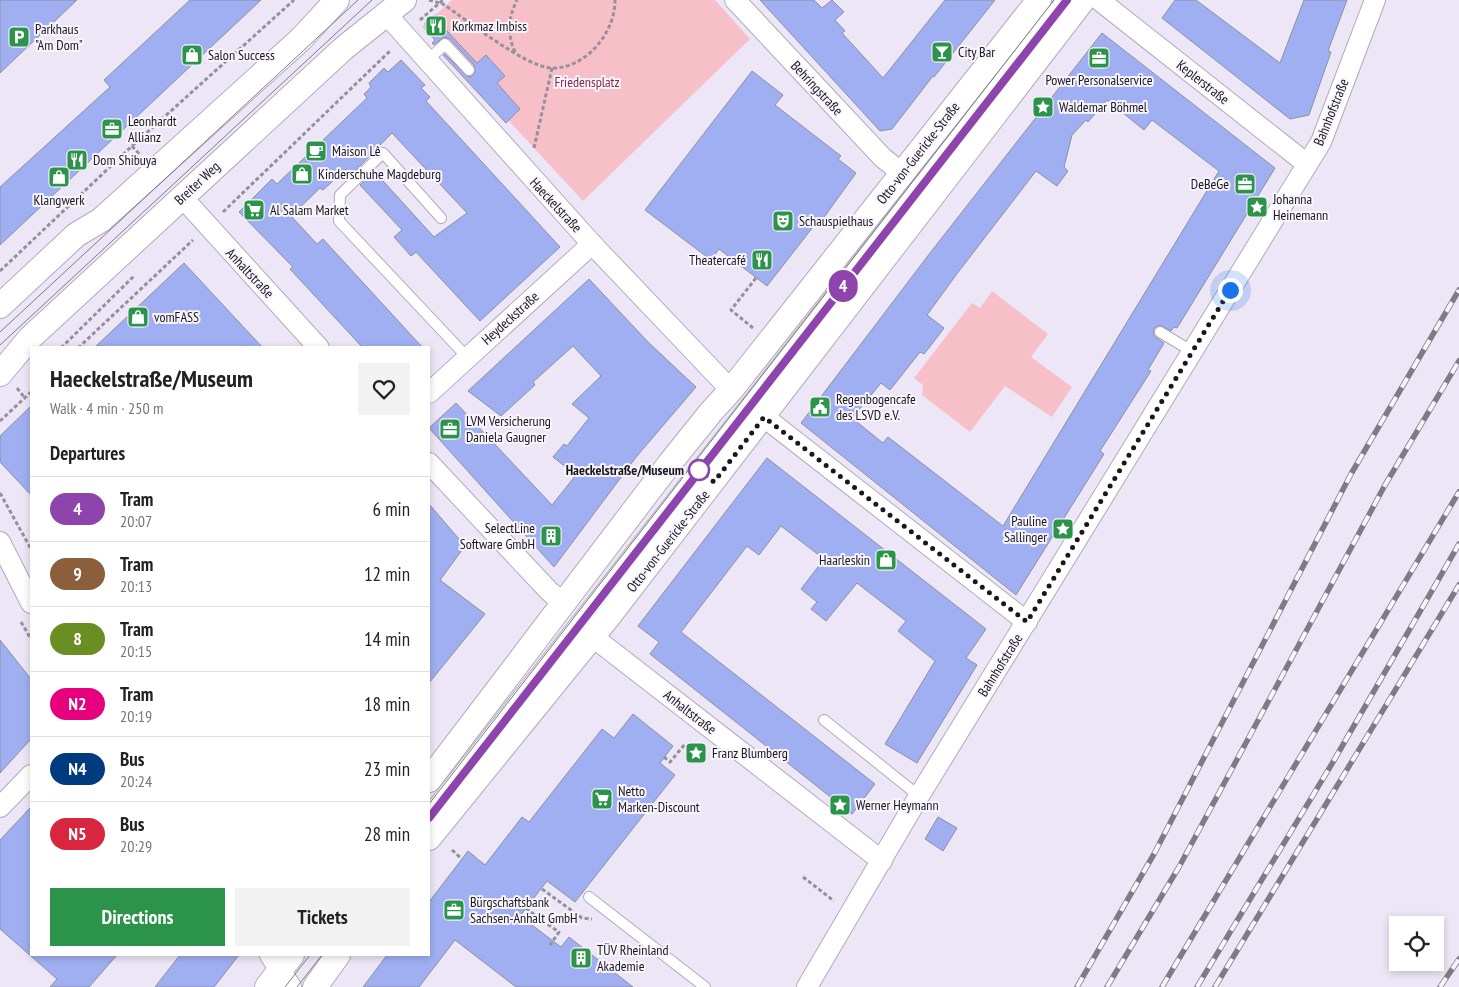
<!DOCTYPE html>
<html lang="en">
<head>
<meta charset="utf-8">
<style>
  :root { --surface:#fff; --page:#f2f2f2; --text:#222; --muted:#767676; --line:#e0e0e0; --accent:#2b934a }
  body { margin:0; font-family:"PT Sans Narrow",sans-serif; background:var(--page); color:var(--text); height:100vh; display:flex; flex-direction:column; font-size:19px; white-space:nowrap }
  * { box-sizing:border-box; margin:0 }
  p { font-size:16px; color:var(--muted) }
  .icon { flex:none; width:28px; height:28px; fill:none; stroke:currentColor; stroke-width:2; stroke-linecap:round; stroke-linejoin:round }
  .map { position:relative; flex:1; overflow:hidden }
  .details { position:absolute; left:30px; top:346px; width:400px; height:610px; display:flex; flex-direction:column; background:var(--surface); border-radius:0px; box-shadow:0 2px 8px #0003 }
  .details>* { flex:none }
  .badge { padding:0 10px; border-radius:16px; font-size:18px; line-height:32px }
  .tools { position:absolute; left:1389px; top:916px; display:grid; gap:10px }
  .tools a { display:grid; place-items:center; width:55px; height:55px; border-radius:0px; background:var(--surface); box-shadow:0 2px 8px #0003; font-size:25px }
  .you { position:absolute; width:25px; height:25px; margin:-12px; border:4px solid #fff; border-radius:50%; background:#1a73e8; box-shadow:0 0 0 8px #1a73e833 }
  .map>.badge { position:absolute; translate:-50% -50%; box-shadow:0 0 0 2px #fff }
  h2 { padding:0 20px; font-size:19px; line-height:45px }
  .round { display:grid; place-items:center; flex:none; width:52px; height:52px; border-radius:0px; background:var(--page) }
  .headline { display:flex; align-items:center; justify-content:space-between; height:85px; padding:0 20px }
  h1 { font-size:24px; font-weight:800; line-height:38px }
  .primary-button { display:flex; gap:10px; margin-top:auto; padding:10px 20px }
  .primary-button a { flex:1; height:58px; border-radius:0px; background:var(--accent); color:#fff; font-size:20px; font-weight:800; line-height:58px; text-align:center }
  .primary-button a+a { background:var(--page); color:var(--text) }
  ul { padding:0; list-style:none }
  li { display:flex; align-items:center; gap:15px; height:65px; padding:0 20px; border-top:1px solid var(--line) }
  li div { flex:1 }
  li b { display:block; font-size:19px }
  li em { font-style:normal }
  li .badge { min-width:55px; font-weight:700; text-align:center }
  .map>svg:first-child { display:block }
  .green { fill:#f7c0c9 }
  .building { fill:#a0aff1; stroke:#8c909f; fill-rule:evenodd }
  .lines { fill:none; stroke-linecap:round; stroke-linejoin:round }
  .service-casing { stroke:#b1abba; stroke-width:12 }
  .minor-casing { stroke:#b1abba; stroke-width:22 }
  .tertiary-casing { stroke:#b1abba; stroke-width:26 }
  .path { stroke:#95909b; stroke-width:3; stroke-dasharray:4 2.5; stroke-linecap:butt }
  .service { stroke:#fff; stroke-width:10 }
  .minor { stroke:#fff; stroke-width:20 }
  .tertiary { stroke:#fff; stroke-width:24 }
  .tram { stroke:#7f7a85; stroke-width:1 }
  .rail-casing { stroke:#7f7a85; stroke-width:5.5 }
  .rail { stroke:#f9f5fe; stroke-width:4; stroke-dasharray:11; stroke-linecap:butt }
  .line-casing { stroke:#fff; stroke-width:11 }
  .line { stroke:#8e44ad; stroke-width:8 }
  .walk { stroke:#19171c; stroke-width:5; stroke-dasharray:0 9 }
  .stop-dot { fill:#fff; stroke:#8e44ad; stroke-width:2.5 }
  .labels { text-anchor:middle; stroke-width:4; stroke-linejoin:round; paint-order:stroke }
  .poi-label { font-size:14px; fill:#19171c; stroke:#f9f5fe; text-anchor:start }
  .park-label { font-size:14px; fill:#842942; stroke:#f9f5fe }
  .street-label { font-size:14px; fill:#19171c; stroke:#f9f5fe }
  .stop-label { font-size:14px; font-weight:bold; fill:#19171c; stroke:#f9f5fe; text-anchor:end }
</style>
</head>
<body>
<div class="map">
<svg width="1459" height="987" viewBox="0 0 1459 987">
  <rect width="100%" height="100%" fill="#ede6f6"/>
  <g class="green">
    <polygon points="452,0 715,0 750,39 583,201 422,27"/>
    <polygon points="992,291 1048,334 1031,357 1072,387 1052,417 1005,386 970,432 922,395 923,385 914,378 972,303 980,308"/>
  </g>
  <g class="building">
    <polygon points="0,0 77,0 0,73"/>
    <polygon points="190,0 261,0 0,245 0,187 110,87 104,80"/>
    <polygon points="760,0 814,0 822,8 832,0 844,12 835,20 845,31 842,33 883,78 945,0 995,0 934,77 933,76 892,129 880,131"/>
    <polygon points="1175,0 1196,0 1280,63 1304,0 1347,0 1328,51 1331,52 1309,115 1290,119 1162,18"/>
    <polygon points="436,15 443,18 446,30 477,63 486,55 505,76 497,83 520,109 506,123 443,55 445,54 467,76 471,77 475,72 474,65 450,39 444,37 434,45 432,43 435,40 426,30 425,23 428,18"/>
    <path d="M1102 33 1275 168 1177 328 1174 327 1171 331 1160 325 1154 328V336L1164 343 1148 370 1151 371 1100 451 1104 454 1016 595 801 423 930 253ZM1107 100 1144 130 1152 120 1219 171 1003 526 888 437 883 443 852 418 881 383 890 390 920 352 924 354 932 344 944 328 927 315 956 275 1036 171 1057 186 1068 171 1064 167 1072 135 1086 120 1088 122Z"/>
    <polygon points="401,60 425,85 421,88 430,97 426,101 560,247 480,321 416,252 411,256 394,237 402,230 360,185 374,171 434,237 467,213 392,133 351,175 346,169 323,190 320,188 291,216 317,244 323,239 423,348 363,348 290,269 293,267 239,212 272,179 277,184 367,98 364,94 371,87 369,83 384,68 388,72"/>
    <polygon points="752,71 783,95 775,105 841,156 838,159 856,173 822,220 820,218 767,286 719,249 711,260 645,210"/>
    <polygon points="184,263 263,348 94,348"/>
    <polygon points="589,279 648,342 696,387 637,456 554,567 429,428 456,403 552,505 576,475 553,457 564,444 567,446 589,418 572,404 601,376 573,346 533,382 535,385 501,416 468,391"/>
    <polygon points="31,406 31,495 0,462 0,436"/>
    <polygon points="767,458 986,629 966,658 977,665 917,763 885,744 935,661 898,631 906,621 857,583 826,621 811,609 817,602 801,589 824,559 781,526 759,555 747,546 681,632 875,784 852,814 650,654 659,642 638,626"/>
    <polygon points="429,504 465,546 440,580 485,614 429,683"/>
    <polygon points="0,640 31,679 31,739 0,773"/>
    <polygon points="633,714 673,746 660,763 675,775 575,902 547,881 520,916 561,947 569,937 633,987 516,987 455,940 419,987 363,987 387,955 429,955 429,902 468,851 485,865 522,817 529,822 602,729 614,738"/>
    <polygon points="31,807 31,955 117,955 89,987 50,987 57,979 0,929 0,840"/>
    <polygon points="938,817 957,828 943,851 925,839"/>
    <polygon points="180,955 239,955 214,987 155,987"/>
  </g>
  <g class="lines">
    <g class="service-casing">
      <g id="service">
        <polyline points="427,61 445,44 469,70"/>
        <polyline points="441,218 383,153 340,195 339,221 467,357"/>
        <polyline points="1160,332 1193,352"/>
        <polyline points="824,720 919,796"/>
        <polyline points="429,810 1061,0"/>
        <polyline points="589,897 705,987"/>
      </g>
    </g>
    <g class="minor-casing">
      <g id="minor">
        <polyline points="735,0 883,158 902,173"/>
        <polyline points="1099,0 1307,164"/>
        <polyline points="386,14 592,244 731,390"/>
        <polyline points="182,197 319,348"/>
        <polyline points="429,393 592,244"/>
        <polyline points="764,417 1027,622"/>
        <polyline points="429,463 549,591 563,603"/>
        <polyline points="0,542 31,603"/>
        <polyline points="593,637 882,861"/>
        <polyline points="0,807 31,775"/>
        <polyline points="270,955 291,987"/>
        <polyline points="807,987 919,796 1321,142 1375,0"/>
      </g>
    </g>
    <g class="tertiary-casing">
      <g id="tertiary">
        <polyline points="0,306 76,235 101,220 301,39 337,0"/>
        <polyline points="0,374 30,338 344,48 404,0"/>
        <polyline points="429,780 670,463 711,412 731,390 1039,0"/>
        <polyline points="429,838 609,616 1083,0"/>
        <polyline points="267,987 292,955"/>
        <polyline points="315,987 338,955"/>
      </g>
    </g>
    <g class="path">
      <path d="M429 0 443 4C467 20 524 66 551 68 567 69 584 60 595 48 607 35 615 18 615 0"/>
      <polyline points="420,20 443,0"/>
      <path d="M515 52C507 34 508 18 517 0"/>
      <polyline points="132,146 140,155"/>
      <polyline points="534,148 552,68"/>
      <polyline points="223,212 391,50"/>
      <polyline points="0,271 132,146 294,0"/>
      <polyline points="753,328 731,310 756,278"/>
      <polyline points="61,348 135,275"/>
      <polyline points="78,348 193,240"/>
      <polyline points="17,388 25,398"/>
      <polyline points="0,421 31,392"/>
      <polyline points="0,493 31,549"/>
      <polyline points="21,622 31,639"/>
      <polyline points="664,757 670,762 685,744"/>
      <polyline points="452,850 462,859"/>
      <polyline points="803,877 834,901"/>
      <polyline points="542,889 582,918 592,919"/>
      <polyline points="526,908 537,917 531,924"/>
      <polyline points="537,917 559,932 550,945"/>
    </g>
    <use href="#service" class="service"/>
    <use href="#minor" class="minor"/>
    <use href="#tertiary" class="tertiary"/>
    <g class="tram">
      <polyline points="0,332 358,0"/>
      <polyline points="0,345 372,0"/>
      <polyline points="429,804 1054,0"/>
      <polyline points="429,818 1067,0"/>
      <polyline points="285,987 310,955"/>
      <polyline points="297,987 322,955"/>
    </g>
    <g class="rail-casing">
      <g id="rail">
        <polyline points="1077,987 1154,854 1351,474 1459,290"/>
        <polyline points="1107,987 1179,867 1385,485 1459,361"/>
        <polyline points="1162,987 1459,492"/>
        <polyline points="1197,987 1333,762 1459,544"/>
        <polyline points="1215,987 1459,585"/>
        <polyline points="1440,987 1459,959"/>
      </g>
    </g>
    <use href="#rail" class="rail"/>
  </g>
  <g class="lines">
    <g class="line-casing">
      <polyline id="line" points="429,818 1067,0"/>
    </g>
    <use href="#line" class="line"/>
    <polyline class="walk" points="699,470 714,482 764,417 1027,622 1230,290"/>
  </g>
  <defs>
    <g id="restaurant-square" transform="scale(1.125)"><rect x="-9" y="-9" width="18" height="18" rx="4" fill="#2b934a" stroke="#f9f5fe"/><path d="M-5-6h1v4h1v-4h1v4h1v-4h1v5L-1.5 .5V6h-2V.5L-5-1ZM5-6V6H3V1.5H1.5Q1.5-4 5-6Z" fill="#fff"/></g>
    <g id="parking-square" transform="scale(1.125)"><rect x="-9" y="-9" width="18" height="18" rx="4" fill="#2b934a" stroke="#f9f5fe"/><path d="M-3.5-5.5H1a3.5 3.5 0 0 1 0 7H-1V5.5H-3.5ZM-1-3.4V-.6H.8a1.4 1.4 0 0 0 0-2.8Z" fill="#fff"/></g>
    <g id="bar-square" transform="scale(1.125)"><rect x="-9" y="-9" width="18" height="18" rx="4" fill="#2b934a" stroke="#f9f5fe"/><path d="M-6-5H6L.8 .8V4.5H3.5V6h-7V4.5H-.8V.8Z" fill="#fff"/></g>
    <g id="shop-square" transform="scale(1.125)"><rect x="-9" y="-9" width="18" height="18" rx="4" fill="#2b934a" stroke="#f9f5fe"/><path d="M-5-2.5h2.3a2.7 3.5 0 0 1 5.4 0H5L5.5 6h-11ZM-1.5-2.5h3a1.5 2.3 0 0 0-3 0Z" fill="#fff"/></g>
    <g id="office-square" transform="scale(1.125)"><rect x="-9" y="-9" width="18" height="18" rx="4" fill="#2b934a" stroke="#f9f5fe"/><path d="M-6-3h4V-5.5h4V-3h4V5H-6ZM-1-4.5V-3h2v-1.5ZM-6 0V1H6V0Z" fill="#fff"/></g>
    <g id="sight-square" transform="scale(1.125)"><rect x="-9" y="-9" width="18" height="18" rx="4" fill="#2b934a" stroke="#f9f5fe"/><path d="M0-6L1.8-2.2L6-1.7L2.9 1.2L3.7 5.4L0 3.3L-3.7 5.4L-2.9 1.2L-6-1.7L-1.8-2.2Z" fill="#fff"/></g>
    <g id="cafe-square" transform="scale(1.125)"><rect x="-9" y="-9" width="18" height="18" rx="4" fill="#2b934a" stroke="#f9f5fe"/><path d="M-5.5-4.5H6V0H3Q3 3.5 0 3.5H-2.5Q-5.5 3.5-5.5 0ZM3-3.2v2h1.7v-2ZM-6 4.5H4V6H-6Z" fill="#fff"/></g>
    <g id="supermarket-square" transform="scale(1.125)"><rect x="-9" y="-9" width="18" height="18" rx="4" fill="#2b934a" stroke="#f9f5fe"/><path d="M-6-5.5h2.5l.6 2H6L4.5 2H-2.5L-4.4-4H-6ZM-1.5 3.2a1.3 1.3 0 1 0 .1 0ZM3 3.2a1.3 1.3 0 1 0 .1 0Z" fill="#fff"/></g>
    <g id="theatre-square" transform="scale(1.125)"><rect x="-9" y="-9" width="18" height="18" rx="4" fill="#2b934a" stroke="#f9f5fe"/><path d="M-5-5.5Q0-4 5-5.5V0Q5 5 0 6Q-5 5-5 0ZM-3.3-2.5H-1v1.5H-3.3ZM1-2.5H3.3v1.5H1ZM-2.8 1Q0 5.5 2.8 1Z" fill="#fff"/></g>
    <g id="civic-square" transform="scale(1.125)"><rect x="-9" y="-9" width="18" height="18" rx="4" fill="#2b934a" stroke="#f9f5fe"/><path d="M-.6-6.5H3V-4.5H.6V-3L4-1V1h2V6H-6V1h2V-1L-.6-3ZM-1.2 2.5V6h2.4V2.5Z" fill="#fff"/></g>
    <g id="building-square" transform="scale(1.125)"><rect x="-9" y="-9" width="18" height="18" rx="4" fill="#2b934a" stroke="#f9f5fe"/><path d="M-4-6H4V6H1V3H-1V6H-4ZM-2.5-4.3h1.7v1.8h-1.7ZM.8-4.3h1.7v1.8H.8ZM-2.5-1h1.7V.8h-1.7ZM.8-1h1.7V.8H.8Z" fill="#fff"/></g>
  </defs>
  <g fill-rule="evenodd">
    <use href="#restaurant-square" x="436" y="26"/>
    <use href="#parking-square" x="19" y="37"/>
    <use href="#bar-square" x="942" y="52"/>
    <use href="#shop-square" x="192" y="55"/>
    <use href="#office-square" x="1099" y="58"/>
    <use href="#sight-square" x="1043" y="107"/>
    <use href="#office-square" x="112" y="129"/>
    <use href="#cafe-square" x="316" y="151"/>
    <use href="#restaurant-square" x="77" y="160"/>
    <use href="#shop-square" x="302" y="174"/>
    <use href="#shop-square" x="59" y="177"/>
    <use href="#office-square" x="1245" y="184"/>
    <use href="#sight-square" x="1257" y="207"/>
    <use href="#supermarket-square" x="254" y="210"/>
    <use href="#theatre-square" x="783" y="221"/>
    <use href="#restaurant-square" x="762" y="260"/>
    <use href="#shop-square" x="138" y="317"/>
    <use href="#civic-square" x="820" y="407"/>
    <use href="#office-square" x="450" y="429"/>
    <use href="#sight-square" x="1063" y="529"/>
    <use href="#building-square" x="551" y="536"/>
    <use href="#shop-square" x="886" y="560"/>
    <use href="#sight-square" x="696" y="753"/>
    <use href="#supermarket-square" x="602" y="799"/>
    <use href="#sight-square" x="840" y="805"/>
    <use href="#office-square" x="454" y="910"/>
    <use href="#building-square" x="581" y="958"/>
  </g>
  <circle class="stop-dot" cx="699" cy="470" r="10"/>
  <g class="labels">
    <g class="poi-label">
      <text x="452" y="31">Korkmaz Imbiss</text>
      <text x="35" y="34">Parkhaus<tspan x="35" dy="16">"Am Dom"</tspan></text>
      <text x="958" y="57">City Bar</text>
      <text x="208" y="60">Salon Success</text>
      <text x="1099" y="85" text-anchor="middle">Power Personalservice</text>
      <text x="1059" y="112">Waldemar Böhmel</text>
      <text x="128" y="126">Leonhardt<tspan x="128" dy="16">Allianz</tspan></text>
      <text x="332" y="156">Maison Lê</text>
      <text x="93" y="165">Dom Shibuya</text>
      <text x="318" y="179">Kinderschuhe Magdeburg</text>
      <text x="1229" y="189" text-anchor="end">DeBeGe</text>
      <text x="1273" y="204">Johanna<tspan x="1273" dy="16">Heinemann</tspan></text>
      <text x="59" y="205" text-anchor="middle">Klangwerk</text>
      <text x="270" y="215">Al Salam Market</text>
      <text x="799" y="226">Schauspielhaus</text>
      <text x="746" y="265" text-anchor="end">Theatercafé</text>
      <text x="154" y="322">vomFASS</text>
      <text x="836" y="404">Regenbogencafe<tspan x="836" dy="16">des LSVD e.V.</tspan></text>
      <text x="466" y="426">LVM Versicherung<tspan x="466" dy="16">Daniela Gaugner</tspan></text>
      <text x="1047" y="526" text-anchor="end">Pauline<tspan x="1047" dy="16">Sallinger</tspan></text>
      <text x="535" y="533" text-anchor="end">SelectLine<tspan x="535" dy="16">Software GmbH</tspan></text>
      <text x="870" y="565" text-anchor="end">Haarleskin</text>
      <text x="712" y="758">Franz Blumberg</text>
      <text x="618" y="796">Netto<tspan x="618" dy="16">Marken-Discount</tspan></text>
      <text x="856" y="810">Werner Heymann</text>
      <text x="470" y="907">Bürgschaftsbank<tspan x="470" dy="16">Sachsen-Anhalt GmbH</tspan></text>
      <text x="597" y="955">TÜV Rheinland<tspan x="597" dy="16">Akademie</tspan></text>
    </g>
    <g class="park-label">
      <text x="587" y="87">Friedensplatz</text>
    </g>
    <g class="street-label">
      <text transform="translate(1203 82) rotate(38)" y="5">Keplerstraße</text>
      <text transform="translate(817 88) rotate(47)" y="5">Behringstraße</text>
      <text transform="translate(1331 112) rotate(-68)" y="5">Bahnhofstraße</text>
      <text transform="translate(918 153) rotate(-52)" y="5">Otto-von-Guericke-Straße</text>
      <text transform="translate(197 183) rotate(-43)" y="5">Breiter Weg</text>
      <text transform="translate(556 205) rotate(47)" y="5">Haeckelstraße</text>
      <text transform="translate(250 273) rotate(47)" y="5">Anhaltstraße</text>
      <text transform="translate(510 318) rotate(-42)" y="5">Heydeckstraße</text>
      <text transform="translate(668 541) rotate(-52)" y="5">Otto-von-Guericke-Straße</text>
      <text transform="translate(1000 665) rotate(-58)" y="5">Bahnhofstraße</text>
      <text transform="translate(690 712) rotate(38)" y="5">Anhaltstraße</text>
    </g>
    <g class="stop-label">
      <text x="684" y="475">Haeckelstraße/Museum</text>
    </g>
  </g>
</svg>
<div class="tools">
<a><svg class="icon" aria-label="locate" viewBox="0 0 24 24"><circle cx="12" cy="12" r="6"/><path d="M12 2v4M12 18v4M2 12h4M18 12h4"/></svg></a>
</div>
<div class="you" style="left:1230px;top:290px"></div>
<b class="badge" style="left:843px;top:286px;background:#8e44ad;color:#fff">4</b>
<section class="details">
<div class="headline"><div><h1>Haeckelstraße/Museum</h1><p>Walk · 4 min · 250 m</p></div><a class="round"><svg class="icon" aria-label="heart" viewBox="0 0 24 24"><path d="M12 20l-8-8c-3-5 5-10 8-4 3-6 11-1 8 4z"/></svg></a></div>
<h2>Departures</h2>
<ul>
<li><span class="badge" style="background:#8e44ad;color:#fff">4</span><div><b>Tram</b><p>20:07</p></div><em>6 min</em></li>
<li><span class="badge" style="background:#8b5e3c;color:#fff">9</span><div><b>Tram</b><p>20:13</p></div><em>12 min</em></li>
<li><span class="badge" style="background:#6b8e23;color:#fff">8</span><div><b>Tram</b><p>20:15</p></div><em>14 min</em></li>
<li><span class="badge" style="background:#e6007e;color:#fff">N2</span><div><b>Tram</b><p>20:19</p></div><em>18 min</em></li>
<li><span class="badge" style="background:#003b80;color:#fff">N4</span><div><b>Bus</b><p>20:24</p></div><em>23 min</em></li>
<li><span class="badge" style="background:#d7263d;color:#fff">N5</span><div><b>Bus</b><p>20:29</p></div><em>28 min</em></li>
</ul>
<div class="primary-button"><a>Directions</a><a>Tickets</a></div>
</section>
</div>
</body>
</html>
